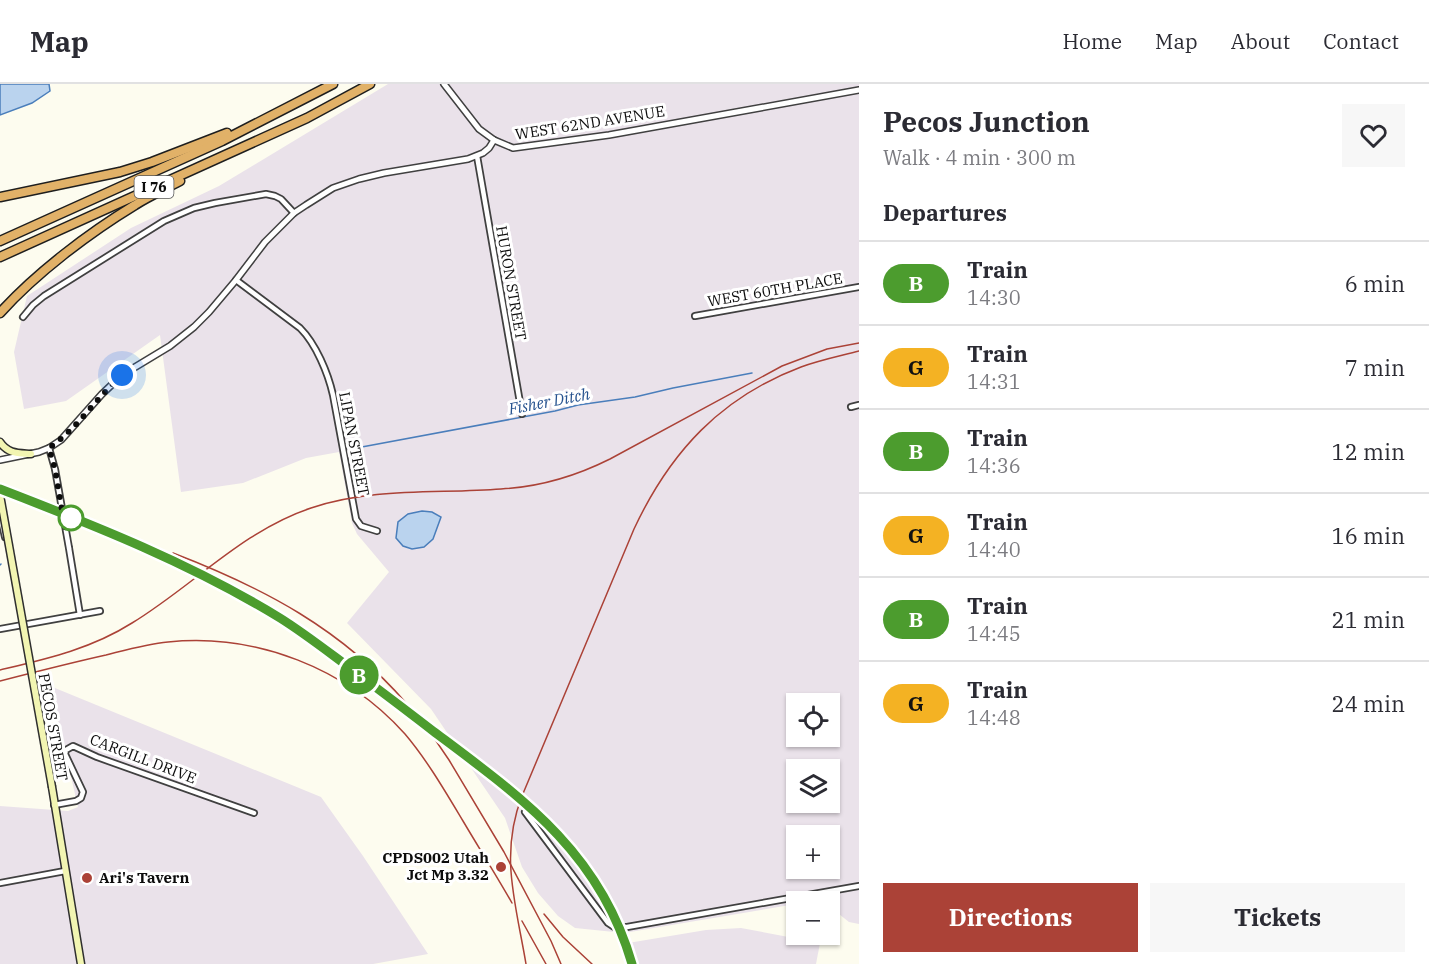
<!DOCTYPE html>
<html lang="en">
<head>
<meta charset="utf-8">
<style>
  :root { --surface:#fff; --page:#f7f7f7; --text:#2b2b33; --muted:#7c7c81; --line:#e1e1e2; --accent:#ab4237 }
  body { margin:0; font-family:"IBM Plex Serif",serif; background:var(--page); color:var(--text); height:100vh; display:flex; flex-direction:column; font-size:22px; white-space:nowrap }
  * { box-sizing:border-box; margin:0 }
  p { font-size:20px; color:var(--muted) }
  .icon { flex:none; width:33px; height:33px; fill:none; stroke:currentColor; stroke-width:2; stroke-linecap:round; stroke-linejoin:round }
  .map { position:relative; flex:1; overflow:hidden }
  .side { display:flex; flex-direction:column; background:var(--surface); width:570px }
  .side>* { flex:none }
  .badge { padding:0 12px; border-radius:20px; font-size:21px; line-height:39px }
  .tools { position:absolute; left:786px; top:609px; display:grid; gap:12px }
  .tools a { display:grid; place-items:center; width:54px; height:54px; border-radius:0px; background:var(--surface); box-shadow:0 2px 4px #0004; font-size:30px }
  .you { position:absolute; width:30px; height:30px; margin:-15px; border:4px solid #fff; border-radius:50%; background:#1a73e8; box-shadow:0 0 0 9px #1a73e833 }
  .map>.badge { position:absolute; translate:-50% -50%; box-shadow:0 0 0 3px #fff }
  h2 { padding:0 24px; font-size:22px; line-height:54px }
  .round { display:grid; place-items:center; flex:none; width:63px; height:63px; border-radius:0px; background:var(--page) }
  .overview { display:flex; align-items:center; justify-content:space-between; height:102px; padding:0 24px }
  h1 { font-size:28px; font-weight:700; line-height:45px }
  .button { display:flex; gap:12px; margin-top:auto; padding:12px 24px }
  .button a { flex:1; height:69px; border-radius:0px; background:var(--accent); color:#fff; font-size:24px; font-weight:700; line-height:69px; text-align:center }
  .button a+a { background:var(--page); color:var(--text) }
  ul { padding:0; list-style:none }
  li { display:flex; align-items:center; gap:18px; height:84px; padding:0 24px; border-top:2px solid var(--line) }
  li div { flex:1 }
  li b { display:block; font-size:22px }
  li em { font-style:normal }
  li .badge { min-width:66px; font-weight:700; text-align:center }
  header { display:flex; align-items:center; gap:36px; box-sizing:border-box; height:84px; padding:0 30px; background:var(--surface); border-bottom:2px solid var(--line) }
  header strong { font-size:28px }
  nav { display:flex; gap:33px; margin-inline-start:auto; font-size:21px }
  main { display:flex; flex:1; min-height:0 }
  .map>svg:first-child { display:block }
  .industrial { fill:#eae2ea; fill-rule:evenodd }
  .water { fill:#bad3ee; stroke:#4a7ebb; stroke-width:1.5 }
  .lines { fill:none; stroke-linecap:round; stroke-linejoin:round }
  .stream { stroke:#4a7ebb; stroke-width:1.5 }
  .minor-casing { stroke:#404040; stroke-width:8 }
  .tertiary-casing { stroke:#404040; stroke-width:8 }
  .secondary-casing { stroke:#2f2f2f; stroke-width:9 }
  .motorway-casing { stroke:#1e1e1e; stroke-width:11 }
  .minor { stroke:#fff; stroke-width:4.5 }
  .tertiary { stroke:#fff; stroke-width:5 }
  .secondary { stroke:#f2f5b2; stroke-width:6 }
  .motorway { stroke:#e1b168; stroke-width:8 }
  .rail { stroke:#ab4237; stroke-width:1.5 }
  .minor-bridge-casing { stroke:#404040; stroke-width:8; stroke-linecap:butt }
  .secondary-bridge-casing { stroke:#2f2f2f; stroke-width:9; stroke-linecap:butt }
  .minor-bridge { stroke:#fff; stroke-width:4.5 }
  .secondary-bridge { stroke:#f2f5b2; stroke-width:6 }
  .line-casing { stroke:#fff; stroke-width:14 }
  .line { stroke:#4c9c2e; stroke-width:9 }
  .walk { stroke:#0d0d0d; stroke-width:6; stroke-dasharray:0 10.8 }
  .stop-dot { fill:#fff; stroke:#4c9c2e; stroke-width:3 }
  .poi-dot { fill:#ab4237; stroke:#fff; stroke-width:2 }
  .labels { text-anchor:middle; stroke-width:6; stroke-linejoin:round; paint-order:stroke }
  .shield { fill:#fff; stroke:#565656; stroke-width:1.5 }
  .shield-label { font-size:14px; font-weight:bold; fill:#0d0d0d }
  .street-label { font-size:15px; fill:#0d0d0d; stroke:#fff }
  .poi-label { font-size:15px; font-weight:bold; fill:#0d0d0d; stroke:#fff; text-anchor:end }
  .water-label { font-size:16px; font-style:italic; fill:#26528e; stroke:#fff }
</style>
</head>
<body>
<header>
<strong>Map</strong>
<nav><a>Home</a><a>Map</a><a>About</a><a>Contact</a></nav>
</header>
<main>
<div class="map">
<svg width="859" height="880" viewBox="0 0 859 880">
  <rect width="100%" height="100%" fill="#fdfcef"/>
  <g class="industrial">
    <path d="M388 0H859V840L849 838 830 823V818L822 817 820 816 796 818V820L624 849 575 844 558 832 538 809 522 783 505 734 431 625 347 539 389 488 357 450 352 439 339 368 306 374 243 399 181 408 160 251 66 317 24 325 14 268 27 212 131 144 219 102ZM796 620H830V652H796ZM796 686H830V718H796ZM796 752H830V784H796Z"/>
    <polygon points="50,602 321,713 363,772 428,870 373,880 0,880 0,722 68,727 78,723"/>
    <polygon points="741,844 820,859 816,880 635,880 628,859 706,846"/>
  </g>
  <g class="water">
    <polygon points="0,0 49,0 50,7 32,19 0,31"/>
    <polygon points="422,427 432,428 441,433 433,455 424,463 412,465 403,462 396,454 398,438 408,430"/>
  </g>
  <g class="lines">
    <g class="stream">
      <polyline points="351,365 555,327 578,321 635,313 673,304 752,289"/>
      <polyline points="0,481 1,480"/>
    </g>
    <g class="minor-casing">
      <g id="minor">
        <polyline points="477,72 522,330"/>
        <path d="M236 196 300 244C316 260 328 289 333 311L356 435 361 442 377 447"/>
        <polyline points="695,232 859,203"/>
        <polyline points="23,233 33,221 44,212 164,137 194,124 215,119 266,110 275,112 281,115 294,129"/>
        <polyline points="851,323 859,321"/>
        <polyline points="49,364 55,385"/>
        <polyline points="0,431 5,453"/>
        <polyline points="69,464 80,531"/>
        <polyline points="0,545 100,527"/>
        <polyline points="54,721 76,717 81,714 83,708 65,670 66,666 73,662 97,673 254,729"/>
        <polyline points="525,728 608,839 614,843 627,843 859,802"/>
        <polyline points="0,799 65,787"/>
      </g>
    </g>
    <g class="tertiary-casing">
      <g id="tertiary">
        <polyline points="444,0 479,45 494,56 513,64 609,51 859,6"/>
        <polyline points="0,376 39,368 49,364 61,356 102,310 122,291 170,262 194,243 209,228 236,196 265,158 294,129 306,121 333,104 359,95 384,89 468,75 483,69 489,64 494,56"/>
      </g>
    </g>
    <g class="secondary-casing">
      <g id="secondary">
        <path d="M0 358C8 370 18 369 31 370"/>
        <polyline points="52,703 81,880"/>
      </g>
    </g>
    <g class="motorway-casing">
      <g id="motorway">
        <polyline points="0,113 120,88 152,78 227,49"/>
        <polyline points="0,157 222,57 333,0"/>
        <polyline points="0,173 307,34 370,0"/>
        <path d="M0 229C36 189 89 149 135 121 149 112 165 105 180 97"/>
      </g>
    </g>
    <use href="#minor" class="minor"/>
    <use href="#tertiary" class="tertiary"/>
    <use href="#secondary" class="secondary"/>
    <use href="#motorway" class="motorway"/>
    <g class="rail">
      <path d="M0 405C96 443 192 480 280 534 304 549 327 567 350 584 378 605 406 626 433 647 521 713 600 768 632 880"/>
      <path d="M173 469C264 504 342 545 407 620"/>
      <path d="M0 586C46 575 91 565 132 539 193 502 242 447 311 424 373 403 438 410 501 405 539 403 576 392 610 375L782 282 827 265 859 259"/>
      <path d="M0 597C35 588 70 579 106 571 126 566 147 560 168 558 256 549 346 584 405 650 427 676 445 707 463 737 479 764 496 791 512 819"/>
      <polyline points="432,651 449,676 504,768 551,857 561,880"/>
      <polyline points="544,830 563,853 592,880"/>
      <polyline points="522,837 546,880"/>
      <path d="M526 880C516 820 499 771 522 712L634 445C670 368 721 313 801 283 820 276 840 272 859 267"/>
    </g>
    <g class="minor-bridge-casing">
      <polyline id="minor-bridge" points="55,385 69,464"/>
    </g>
    <g class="secondary-bridge-casing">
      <polyline id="secondary-bridge" points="0,411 52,703"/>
    </g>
    <use href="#minor-bridge" class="minor-bridge"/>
    <use href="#secondary-bridge" class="secondary-bridge"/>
  </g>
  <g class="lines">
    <g class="line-casing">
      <path id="line" d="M0 405C96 442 192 480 280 534 304 549 327 567 350 584 378 605 406 626 433 647 521 713 600 768 632 880"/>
    </g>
    <use href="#line" class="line"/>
    <path class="walk" d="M71 434 65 444 55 385 49 364C77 345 96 314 122 291"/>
  </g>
  <circle class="stop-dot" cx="71" cy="434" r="12"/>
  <g class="poi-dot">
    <circle cx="501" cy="783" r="6"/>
    <circle cx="87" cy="794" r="6"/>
  </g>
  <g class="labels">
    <rect class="shield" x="134.5" y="92" width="39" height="22" rx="4.5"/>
    <g class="shield-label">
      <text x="154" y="108">I 76</text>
    </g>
    <g class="street-label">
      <text transform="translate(590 39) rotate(-9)" y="5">WEST 62ND AVENUE</text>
      <text transform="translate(511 199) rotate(80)" y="5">HURON STREET</text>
      <text transform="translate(775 206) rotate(-10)" y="5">WEST 60TH PLACE</text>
      <text transform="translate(354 360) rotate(79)" y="5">LIPAN STREET</text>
      <text transform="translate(53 643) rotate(80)" y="5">PECOS STREET</text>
      <text transform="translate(143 675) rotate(21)" y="5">CARGILL DRIVE</text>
    </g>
    <g class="poi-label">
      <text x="489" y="779">CPDS002 Utah<tspan x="489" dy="17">Jct Mp 3.32</tspan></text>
      <text x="99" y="799" text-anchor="start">Ari's Tavern</text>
    </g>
    <g class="water-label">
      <text transform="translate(549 317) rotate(-11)" y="6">Fisher Ditch</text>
    </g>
  </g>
</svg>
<div class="tools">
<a><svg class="icon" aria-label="locate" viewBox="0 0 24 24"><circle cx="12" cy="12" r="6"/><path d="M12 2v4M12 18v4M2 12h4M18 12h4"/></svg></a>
<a><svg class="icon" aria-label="layers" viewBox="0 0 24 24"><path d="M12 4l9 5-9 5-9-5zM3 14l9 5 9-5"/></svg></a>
<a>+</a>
<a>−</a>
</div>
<div class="you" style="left:122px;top:291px"></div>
<b class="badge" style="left:359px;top:591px;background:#4c9c2e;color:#fff">B</b>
</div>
<section class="side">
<div class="overview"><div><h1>Pecos Junction</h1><p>Walk · 4 min · 300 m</p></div><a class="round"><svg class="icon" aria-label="heart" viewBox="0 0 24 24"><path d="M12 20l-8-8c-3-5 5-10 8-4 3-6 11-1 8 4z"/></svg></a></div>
<h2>Departures</h2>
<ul>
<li><span class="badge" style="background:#4c9c2e;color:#fff">B</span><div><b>Train</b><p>14:30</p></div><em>6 min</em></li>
<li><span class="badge" style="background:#f4b223;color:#111">G</span><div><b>Train</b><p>14:31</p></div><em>7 min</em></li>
<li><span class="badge" style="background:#4c9c2e;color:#fff">B</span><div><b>Train</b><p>14:36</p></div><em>12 min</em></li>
<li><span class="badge" style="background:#f4b223;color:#111">G</span><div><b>Train</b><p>14:40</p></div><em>16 min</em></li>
<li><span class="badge" style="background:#4c9c2e;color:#fff">B</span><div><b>Train</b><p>14:45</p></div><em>21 min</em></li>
<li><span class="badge" style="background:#f4b223;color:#111">G</span><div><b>Train</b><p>14:48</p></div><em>24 min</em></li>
</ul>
<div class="button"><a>Directions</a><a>Tickets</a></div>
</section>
</main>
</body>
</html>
